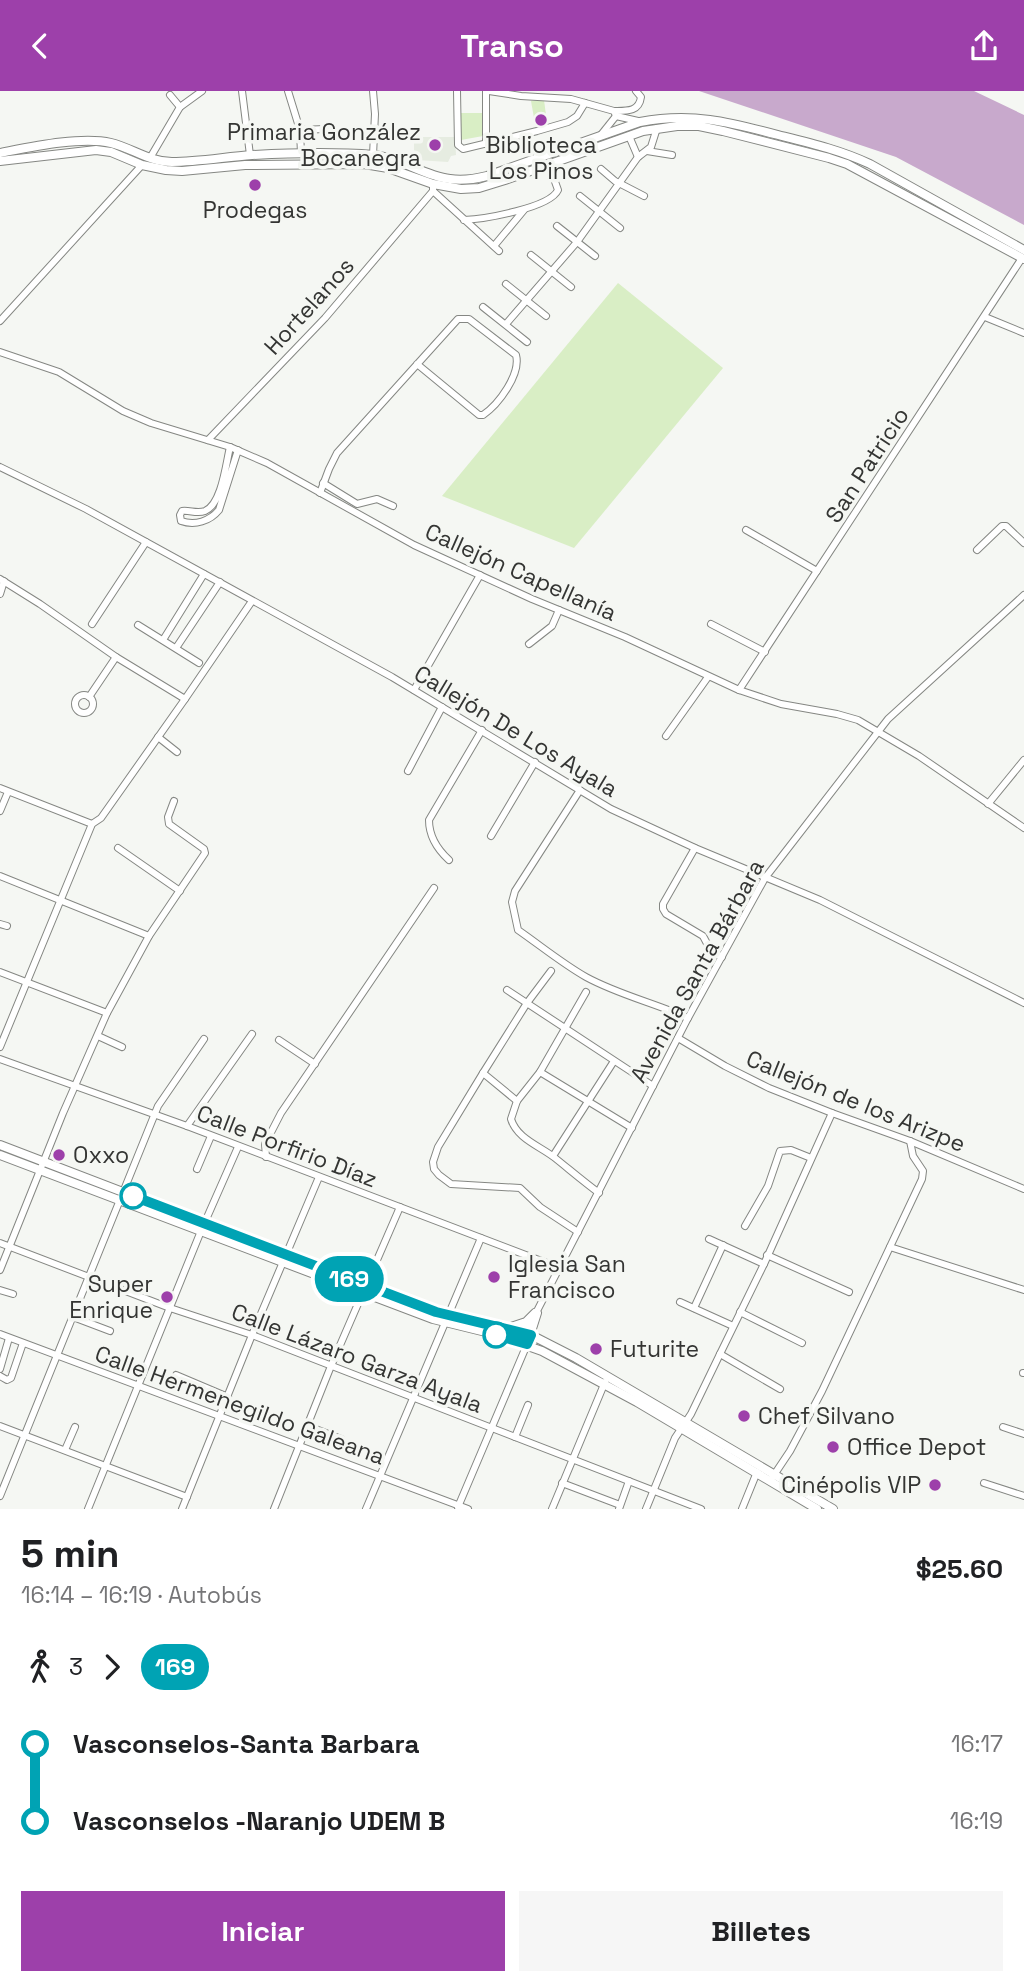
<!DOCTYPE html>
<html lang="es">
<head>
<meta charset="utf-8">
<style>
  :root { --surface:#fff; --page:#f6f6f6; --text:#202124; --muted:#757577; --accent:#9d40aa }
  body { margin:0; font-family:"Space Grotesk",sans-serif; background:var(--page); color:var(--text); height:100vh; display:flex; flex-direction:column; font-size:26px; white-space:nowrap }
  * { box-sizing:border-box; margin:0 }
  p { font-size:23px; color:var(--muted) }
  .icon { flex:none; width:38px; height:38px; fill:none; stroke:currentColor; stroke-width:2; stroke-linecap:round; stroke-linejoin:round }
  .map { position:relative; height:1418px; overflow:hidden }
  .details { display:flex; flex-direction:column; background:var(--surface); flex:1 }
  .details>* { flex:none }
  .badge { padding:0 14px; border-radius:23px; font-size:24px; line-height:46px }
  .map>.badge { position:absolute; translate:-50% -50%; box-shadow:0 0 0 4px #fff }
  .legs { display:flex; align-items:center; gap:10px; height:77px; padding:0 21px; font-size:23px }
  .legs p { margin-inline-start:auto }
  .headline { display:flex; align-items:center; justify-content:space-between; height:119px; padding:0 21px }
  h1 { font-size:38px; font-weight:600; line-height:52px }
  .action { display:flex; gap:14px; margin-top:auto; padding:14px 21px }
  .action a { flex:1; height:80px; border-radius:0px; background:var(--accent); color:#fff; font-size:28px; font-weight:600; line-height:80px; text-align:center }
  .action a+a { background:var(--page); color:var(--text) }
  ul { padding:0 21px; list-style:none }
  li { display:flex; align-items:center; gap:24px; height:77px; font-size:26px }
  li i { display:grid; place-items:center; width:10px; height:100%; margin:0 9px; background:currentColor }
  li i::after { content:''; width:18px; height:18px; margin:-9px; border:5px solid; border-radius:50%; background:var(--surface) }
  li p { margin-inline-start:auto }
  li:first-child i { background:linear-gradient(#0000 50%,currentColor 0) }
  li:last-child i { background:linear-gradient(currentColor 50%,#0000 0) }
  header { display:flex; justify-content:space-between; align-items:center; height:91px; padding:0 21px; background:var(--accent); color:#fff; font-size:32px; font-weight:600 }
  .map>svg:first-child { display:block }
  .built { fill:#e6ece1 }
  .green { fill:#d9eec5 }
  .water { fill:#c8a9cc }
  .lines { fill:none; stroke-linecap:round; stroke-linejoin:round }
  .minor-casing { stroke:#858783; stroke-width:8 }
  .major-casing { stroke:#858783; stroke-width:10 }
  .minor { stroke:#fff; stroke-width:6 }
  .major { stroke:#fff; stroke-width:8 }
  .line-1-casing { stroke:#fff; stroke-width:16 }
  .line-1 { stroke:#00a3b4; stroke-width:10 }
  .poi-dot { fill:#9d40aa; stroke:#f5f7f3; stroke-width:2.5 }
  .stop-1-dot { fill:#fff; stroke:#00a3b4; stroke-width:3.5 }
  .labels { text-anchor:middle; stroke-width:7; stroke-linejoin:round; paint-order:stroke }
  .poi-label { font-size:23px; fill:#343533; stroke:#f5f7f3; text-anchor:start }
  .street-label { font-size:23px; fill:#343533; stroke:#f5f7f3 }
</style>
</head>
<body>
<header><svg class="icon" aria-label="back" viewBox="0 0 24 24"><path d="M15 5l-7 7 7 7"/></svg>Transo<svg class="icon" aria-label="share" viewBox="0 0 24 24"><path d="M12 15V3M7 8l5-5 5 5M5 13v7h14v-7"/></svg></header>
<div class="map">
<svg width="1024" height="1418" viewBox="0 0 1024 1418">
  <rect width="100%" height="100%" fill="#f5f7f3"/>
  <polygon class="built" points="414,46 455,46 456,64 451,65 448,71 417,69 417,62 414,61"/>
  <g class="green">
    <polygon points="544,9 546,24 534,27 531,10"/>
    <polygon points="459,22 482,22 483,45 461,49"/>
    <polygon points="618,192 723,277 574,457 442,405"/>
  </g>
  <polygon class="water" points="699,0 974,0 1024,24 1024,134 896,66"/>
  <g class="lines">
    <g class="minor-casing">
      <g id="minor">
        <polyline points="242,0 250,64"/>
        <polyline points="288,0 300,39 301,63"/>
        <polyline points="373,0 375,23 373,64"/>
        <polyline points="457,0 458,54 463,58 537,40 568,31 577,25 585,12"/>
        <polyline points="486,0 486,53"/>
        <polyline points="489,0 521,5 571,8 614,20 616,25 638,30"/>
        <polyline points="170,4 180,16"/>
        <path d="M614 20C627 20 639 21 641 6L636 0"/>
        <polyline points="300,39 325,38"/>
        <polyline points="600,45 616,25"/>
        <polyline points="629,45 638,66"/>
        <polyline points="647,60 672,64"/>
        <polyline points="150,67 180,16 202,0"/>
        <polyline points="601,78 615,90 644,105"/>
        <polyline points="433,100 499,160"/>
        <polyline points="580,105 620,137"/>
        <path d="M464 129C484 128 550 117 558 99L549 74"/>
        <polyline points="557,135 595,165"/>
        <polyline points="494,155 524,119"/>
        <polyline points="531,164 571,196"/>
        <polyline points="506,193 546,225"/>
        <polyline points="483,216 527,251"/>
        <polyline points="985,226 1024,242"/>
        <polyline points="0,230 142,74"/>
        <polyline points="506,233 577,151 638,66 651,56 657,37"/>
        <polyline points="0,261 59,281 123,320 151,332 230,356 267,372 414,454 532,508 625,546 739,599 781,613 837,623 858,629 919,665 1024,737"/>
        <polyline points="208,349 325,227 433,100 433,93"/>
        <path d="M230 356C226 372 222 413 205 420 197 423 190 419 182 420L180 424 181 430C195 435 210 430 219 419L238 359"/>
        <polyline points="0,376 86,418 392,586 611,718 695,757 820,809 1024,912"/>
        <polyline points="323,392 357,413 377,408 393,415"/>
        <path d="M320 402 329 378 337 362 458 228H469L516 264C521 283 499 313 483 324H479L417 273"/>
        <polyline points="746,439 817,480"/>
        <polyline points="977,459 1002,435 1006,435 1024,452"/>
        <polyline points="0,488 40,513 116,566 185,608"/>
        <polyline points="0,503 4,490"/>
        <polyline points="92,533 146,451"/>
        <polyline points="711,533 765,561"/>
        <polyline points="138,534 199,572"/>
        <polyline points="163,549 204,483"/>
        <polyline points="529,553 552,535 559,519"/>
        <polyline points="176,557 220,491"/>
        <polyline points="414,599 480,484"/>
        <polyline points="739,599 1022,167"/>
        <circle cx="84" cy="613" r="9"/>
        <polyline points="89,606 116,566"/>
        <polyline points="666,645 708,586"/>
        <polyline points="158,646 177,661"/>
        <polyline points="408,680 442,616"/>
        <polyline points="0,697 92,733"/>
        <path d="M580 699 515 800 512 811 518 839C541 855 563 873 586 886 619 904 655 912 688 927"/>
        <polyline points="988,713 1024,669"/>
        <polyline points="0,720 8,701"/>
        <polyline points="491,745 535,671"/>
        <polyline points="118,757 180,800"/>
        <polyline points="695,757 663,813 663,818 666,823 703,845 711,860 722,866"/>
        <path d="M449 769C437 758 429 746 429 729L482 639"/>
        <polyline points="0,785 149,845"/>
        <polyline points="0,833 7,835"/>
        <polyline points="551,880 527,912 483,982 438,1056 433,1071 434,1078 439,1084 451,1093 520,1097 540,1116 578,1141"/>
        <polyline points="0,881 107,922"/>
        <polyline points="507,899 653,995"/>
        <path d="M586 901 540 981 517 1010 511 1028C517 1048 540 1055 555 1067 570 1079 584 1091 599 1102"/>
        <polyline points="98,945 122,956"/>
        <polyline points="678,947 725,975 769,997 832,1022 910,1050 1024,1098"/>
        <polyline points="279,949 315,973"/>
        <polyline points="0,956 92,733 101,727 185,608 252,510"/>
        <polyline points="0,968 187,1035 560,1177"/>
        <polyline points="540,981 632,1037"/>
        <polyline points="483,982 517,1010"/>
        <polyline points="187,1035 252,943"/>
        <polyline points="553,1065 614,970"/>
        <polyline points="266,1066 265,1053 281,1022 434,797"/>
        <polyline points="197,1078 211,1045"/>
        <polyline points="745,1135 768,1095 780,1060 791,1059 811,1067"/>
        <polyline points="709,1148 764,1173"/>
        <polyline points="0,1152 170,1217 252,1244 701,1418"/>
        <polyline points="890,1156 1024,1199"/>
        <polyline points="767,1164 849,1201"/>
        <polyline points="0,1179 63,1022 107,922 149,845 205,762 204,758 169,733 168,726 174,710"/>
        <polyline points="0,1199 13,1203"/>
        <polyline points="680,1211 733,1235"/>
        <polyline points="694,1217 723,1154"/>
        <polyline points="740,1221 802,1252"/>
        <polyline points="73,1226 110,1240"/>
        <polyline points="0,1243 468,1418"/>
        <polyline points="521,1251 688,927 765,787 888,628 1024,504"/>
        <polyline points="720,1263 780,1298"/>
        <polyline points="0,1278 9,1247"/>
        <polyline points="1023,1282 1024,1282"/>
        <polyline points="176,1284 228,1306"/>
        <polyline points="0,1285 7,1289 11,1287 23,1252"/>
        <polyline points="0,1335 187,1406"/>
        <polyline points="308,1335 341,1348"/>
        <polyline points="1003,1336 1024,1343"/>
        <polyline points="515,1346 528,1314"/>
        <polyline points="65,1359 75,1336"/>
        <polyline points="772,1387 790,1360 822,1300 922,1088 923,1080 913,1065 910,1050"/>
        <polyline points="562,1392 620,1414"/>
        <polyline points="984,1392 1024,1405"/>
        <polyline points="0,1405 158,1015 204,948"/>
        <polyline points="458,1416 531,1244 538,1222"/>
        <polyline points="88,1418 201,1140 238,1056"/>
        <polyline points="182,1418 252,1244 319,1086"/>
        <polyline points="274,1418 331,1275 400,1116"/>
        <polyline points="366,1418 481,1147"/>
        <polyline points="552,1418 605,1291"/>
        <polyline points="619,1418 629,1390"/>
        <polyline points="646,1418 675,1347 691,1323 720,1263 764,1173 832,1022"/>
        <polyline points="742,1418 757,1381"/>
      </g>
    </g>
    <g class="major-casing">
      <g id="major">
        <path d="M0 62C31 56 81 45 111 52 132 57 149 71 172 71 198 71 225 66 252 64 291 62 335 61 374 64 401 67 424 85 450 88 463 90 475 88 487 85L640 31C691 21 729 31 778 44 810 52 840 59 870 73L1024 159"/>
        <polyline points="0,70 96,59 111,61 142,74 166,79 182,80 245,74 364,73 388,77 433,93 461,98 479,97 505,89 643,40 677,35 699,35 723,40 829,67 847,73 1024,168"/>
        <polyline points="0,1054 436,1221 531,1244 576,1267 833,1418"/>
        <polyline points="0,1064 433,1228 494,1243 542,1260 637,1311 817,1418"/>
        <polyline points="508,1237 526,1231 535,1222"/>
      </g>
    </g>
    <use href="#minor" class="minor"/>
    <use href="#major" class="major"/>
  </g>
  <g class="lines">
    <g class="line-1-casing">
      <polyline id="line-1" points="133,1105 436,1221 531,1244 527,1253 496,1244"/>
    </g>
    <use href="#line-1" class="line-1"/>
  </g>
  <g class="poi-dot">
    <circle cx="541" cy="29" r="7"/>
    <circle cx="435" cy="54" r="7"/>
    <circle cx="255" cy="94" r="7"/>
    <circle cx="59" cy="1064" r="7"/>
    <circle cx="494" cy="1186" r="7"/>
    <circle cx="167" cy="1206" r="7"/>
    <circle cx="596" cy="1258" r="7"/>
    <circle cx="744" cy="1325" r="7"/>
    <circle cx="833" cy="1356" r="7"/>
    <circle cx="935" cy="1394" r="7"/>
  </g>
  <g class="stop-1-dot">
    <circle cx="133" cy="1105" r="12"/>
    <circle cx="496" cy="1244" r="12"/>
  </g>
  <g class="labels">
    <g class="poi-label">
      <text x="421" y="49" text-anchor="end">Primaria González<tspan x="421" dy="26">Bocanegra</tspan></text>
      <text x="541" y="62" text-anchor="middle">Biblioteca<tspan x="541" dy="26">Los Pinos</tspan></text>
      <text x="255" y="127" text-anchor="middle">Prodegas</text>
      <text x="73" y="1072">Oxxo</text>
      <text x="508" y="1181">Iglesia San<tspan x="508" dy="26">Francisco</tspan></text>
      <text x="153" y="1201" text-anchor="end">Super<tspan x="153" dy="26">Enrique</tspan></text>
      <text x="610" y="1266">Futurite</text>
      <text x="758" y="1333">Chef Silvano</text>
      <text x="847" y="1364">Office Depot</text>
      <text x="921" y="1402" text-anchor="end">Cinépolis VIP</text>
    </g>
    <g class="street-label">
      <text transform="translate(309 215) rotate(-48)" y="8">Hortelanos</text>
      <text transform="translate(867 374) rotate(-57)" y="8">San Patricio</text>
      <text transform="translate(521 481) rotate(24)" y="8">Callejón Capellanía</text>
      <text transform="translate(516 640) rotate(31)" y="8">Callejón De Los Ayala</text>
      <text transform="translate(697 880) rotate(-61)" y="8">Avenida Santa Bárbara</text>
      <text transform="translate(856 1010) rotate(22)" y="8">Callejón de los Arizpe</text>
      <text transform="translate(287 1055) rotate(21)" y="8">Calle Porfirio Díaz</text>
      <text transform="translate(357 1267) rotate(21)" y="8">Calle Lázaro Garza Ayala</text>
      <text transform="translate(240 1314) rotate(20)" y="8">Calle Hermenegildo Galeana</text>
    </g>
  </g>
</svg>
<b class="badge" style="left:349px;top:1188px;background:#00a3b4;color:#fff">169</b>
</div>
<section class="details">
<div class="headline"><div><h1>5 min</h1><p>16:14 – 16:19 · Autobús</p></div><b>$25.60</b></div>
<div class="legs"><svg class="icon" aria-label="walk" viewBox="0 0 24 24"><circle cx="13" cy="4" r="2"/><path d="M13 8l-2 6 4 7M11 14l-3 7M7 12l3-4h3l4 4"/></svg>3<svg class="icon" aria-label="forward" viewBox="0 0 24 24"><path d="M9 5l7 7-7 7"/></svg><b class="badge" style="background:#00a3b4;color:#fff">169</b></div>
<ul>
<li><i style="color:#00a3b4"></i><b>Vasconselos-Santa Barbara</b><p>16:17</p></li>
<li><i style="color:#00a3b4"></i><b>Vasconselos -Naranjo UDEM B</b><p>16:19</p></li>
</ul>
<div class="action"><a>Iniciar</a><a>Billetes</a></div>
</section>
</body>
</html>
